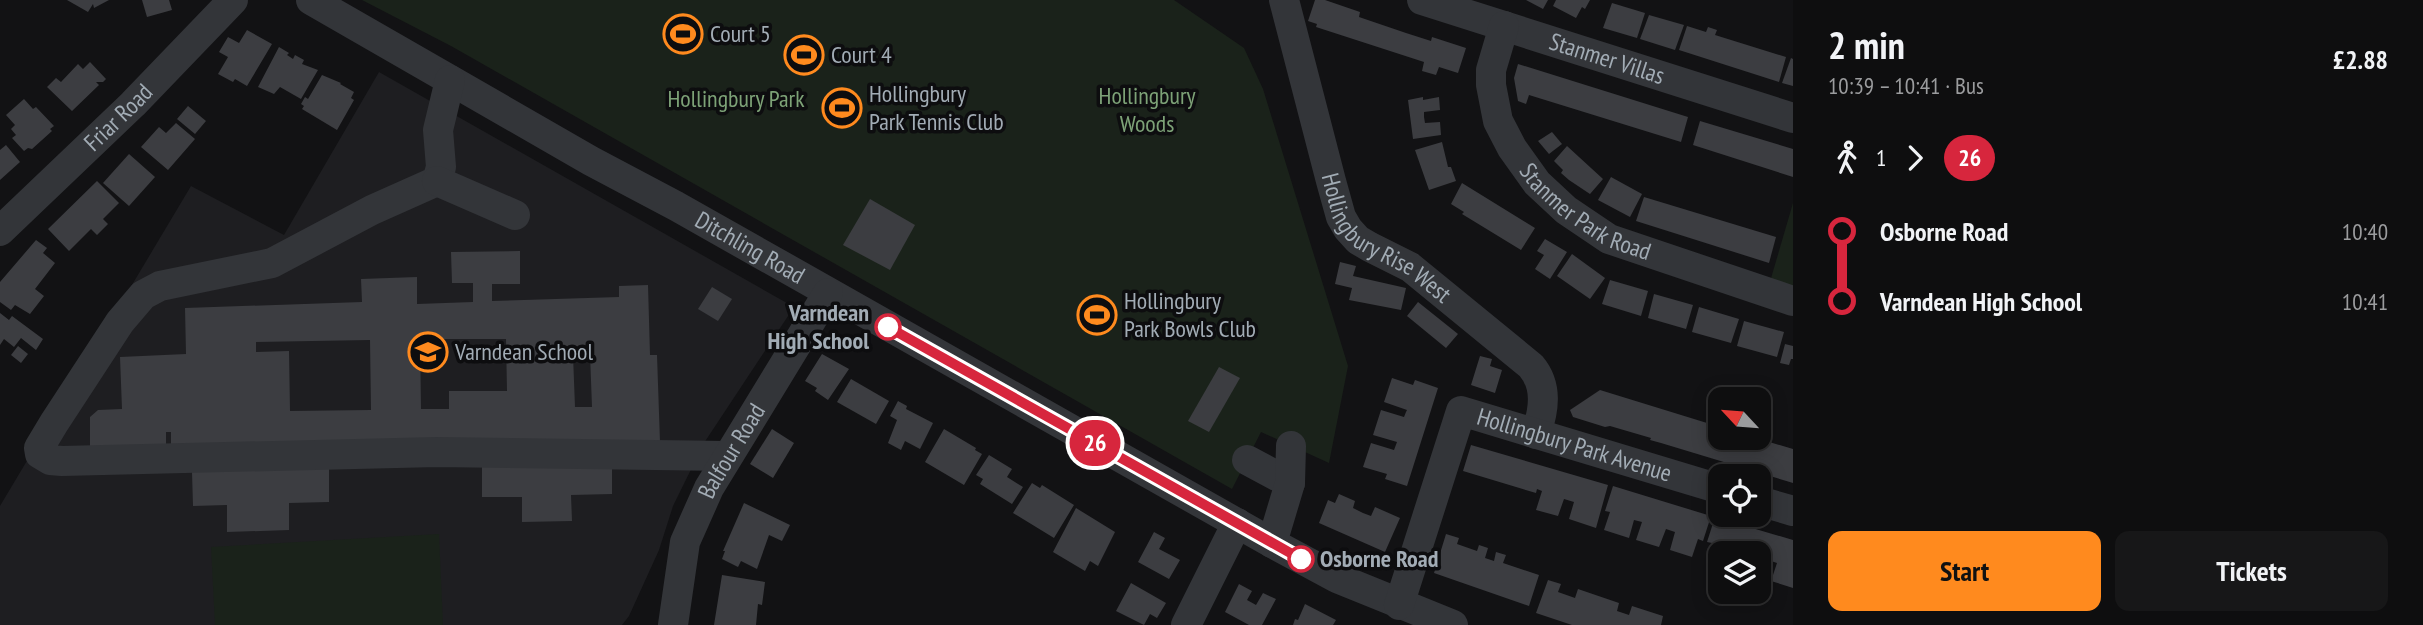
<!DOCTYPE html>
<html lang="en">
<head>
<meta charset="utf-8">
<style>
  :root { --surface:#0e0e0f; --page:#171718; --text:#f1f3f6; --muted:#9b9c9e; --line:#2e2e2f; --accent:#ff8a1e }
  body { margin:0; font-family:"PT Sans Narrow",sans-serif; background:var(--page); color:var(--text); height:100vh; display:flex; flex-direction:column; font-size:26px; white-space:nowrap }
  * { box-sizing:border-box; margin:0 }
  p { font-size:23px; color:var(--muted) }
  .icon { flex:none; width:38px; height:38px; fill:none; stroke:currentColor; stroke-width:2; stroke-linecap:round; stroke-linejoin:round }
  .map { position:relative; flex:1; overflow:hidden }
  .details { display:flex; flex-direction:column; background:var(--surface); width:630px }
  .details>* { flex:none }
  .badge { padding:0 14px; border-radius:23px; font-size:24px; line-height:46px }
  .needle { width:46px; rotate:296deg }
  .fabs { position:absolute; left:1708px; top:387px; display:grid; gap:14px }
  .fabs a { display:grid; place-items:center; width:63px; height:63px; border-radius:14px; background:var(--surface); box-shadow:0 4px 18px #0003,0 0 0 2px var(--line); font-size:35px }
  .map>.badge { position:absolute; translate:-50% -50%; box-shadow:0 0 0 4px #fff }
  .legs { display:flex; align-items:center; gap:10px; height:77px; padding:0 35px; font-size:23px }
  .legs p { margin-inline-start:auto }
  .head { display:flex; align-items:center; justify-content:space-between; height:119px; padding:0 35px }
  h1 { font-size:38px; font-weight:700; line-height:52px }
  .primary-button { display:flex; gap:14px; margin-top:auto; padding:14px 35px }
  .primary-button a { flex:1; height:80px; border-radius:14px; background:var(--accent); color:#111; font-size:28px; font-weight:700; line-height:80px; text-align:center }
  .primary-button a+a { background:var(--page); color:var(--text) }
  ul { padding:0 35px; list-style:none }
  li { display:flex; align-items:center; gap:24px; height:70px; font-size:26px }
  li i { display:grid; place-items:center; width:10px; height:100%; margin:0 9px; background:currentColor }
  li i::after { content:''; width:18px; height:18px; margin:-9px; border:5px solid; border-radius:50%; background:var(--surface) }
  li p { margin-inline-start:auto }
  li:first-child i { background:linear-gradient(#0000 50%,currentColor 0) }
  li:last-child i { background:linear-gradient(currentColor 50%,#0000 0) }
  main { display:flex; flex:1; min-height:0 }
  .map>svg:first-child { display:block }
  .built { fill:#1e1e21 }
  .green { fill:#1a221a }
  .building { fill:#3c3d41; fill-rule:evenodd }
  .lines { fill:none; stroke-linecap:round; stroke-linejoin:round }
  .minor { stroke:#333539; stroke-width:30 }
  .line-1-casing { stroke:#fff; stroke-width:16 }
  .line-1 { stroke:#d7263d; stroke-width:10 }
  .stop-1-dot { fill:#fff; stroke:#d7263d; stroke-width:3.5 }
  .labels { text-anchor:middle; stroke-width:7; stroke-linejoin:round; paint-order:stroke }
  .poi-label { font-size:24px; fill:#a2acb5; stroke:#0d0d0f; text-anchor:start }
  .street-label { font-size:24px; fill:#a2acb5; stroke:#0d0d0f }
  .park-label { font-size:24px; fill:#7da277; stroke:#0d0d0f }
  .stop-label { font-size:24px; font-weight:bold; fill:#a2acb5; stroke:#0d0d0f; text-anchor:end }
</style>
</head>
<body>
<main>
<div class="map">
<svg width="1793" height="625" viewBox="0 0 1793 625">
  <rect width="100%" height="100%" fill="#121214"/>
  <polygon class="built" points="379,72 794,307 704,443 673,506 659,550 629,616 622,625 0,625 0,506 191,186 284,235"/>
  <g class="green">
    <polygon points="362,0 1174,0 1244,48 1263,89 1348,366 1329,463 1261,432 1232,489 451,46"/>
    <polygon points="1793,203 1793,301 1767,292"/>
    <polygon points="439,534 443,625 215,625 211,547"/>
  </g>
  <g class="building">
    <polygon points="67,0 109,0 94,8 93,4 88,12"/>
    <polygon points="142,0 169,0 172,10 147,17"/>
    <polygon points="1315,0 1325,0 1360,12 1359,17 1406,33 1431,41 1432,37 1466,48 1458,73 1439,67 1436,75 1422,71 1424,62 1316,27 1317,24 1308,21"/>
    <polygon points="1526,0 1548,0 1543,9"/>
    <polygon points="1556,0 1590,0 1585,9 1582,7 1576,18 1553,6"/>
    <polygon points="1612,3 1645,13 1637,38 1603,28"/>
    <polygon points="1649,15 1684,25 1675,50 1640,39"/>
    <polygon points="1687,26 1706,32 1708,27 1717,30 1715,35 1786,57 1779,82 1679,50"/>
    <polygon points="247,30 272,44 247,86 235,79 233,82 218,74 228,57 219,52 228,37 239,43"/>
    <polygon points="279,47 289,53 287,55 293,59 295,55 304,60 302,64 318,70 301,99 280,87 274,94 258,87"/>
    <polygon points="1791,58 1793,59 1793,86 1782,83"/>
    <polygon points="90,62 106,79 103,82 96,82 99,85 72,111 47,87 56,78 61,82 78,64 83,69"/>
    <polygon points="1518,64 1688,117 1681,142 1529,95 1526,104 1518,101 1514,78"/>
    <polygon points="322,75 341,83 340,84 354,92 351,98 354,100 337,130 302,109 304,106 301,104 305,97 308,99"/>
    <polygon points="1423,97 1423,100 1439,97 1440,110 1424,112 1424,117 1425,123 1440,122 1441,135 1413,139 1408,100"/>
    <polygon points="24,99 33,109 36,107 54,126 50,129 52,131 32,149 28,148 24,151 12,138 16,135 11,129 15,125 6,115"/>
    <polygon points="188,106 206,121 195,134 177,119"/>
    <polygon points="1700,121 1793,149 1793,177 1693,145"/>
    <polygon points="176,123 195,139 168,170 141,147 159,127 166,133"/>
    <polygon points="1552,132 1562,144 1549,154 1538,141"/>
    <polygon points="1442,142 1448,167 1451,167 1456,181 1429,190 1415,150"/>
    <polygon points="6,145 20,162 0,180 0,150"/>
    <polygon points="1567,146 1603,179 1590,194 1569,180 1561,173 1563,170 1554,161"/>
    <polygon points="129,154 155,177 129,206 103,183"/>
    <polygon points="1611,177 1642,194 1630,217 1598,200"/>
    <polygon points="97,181 119,203 103,219 108,224 97,235 91,229 69,251 48,229"/>
    <polygon points="1462,183 1535,228 1521,250 1462,214 1464,212 1451,204"/>
    <polygon points="1644,197 1776,237 1769,263 1636,221"/>
    <polygon points="870,199 915,225 890,270 843,245"/>
    <polygon points="1545,239 1567,252 1550,279 1535,269 1544,255 1537,251"/>
    <polygon points="36,240 47,248 43,253 55,263 35,289 44,296 30,314 15,305 11,310 0,302 0,282"/>
    <path d="M520 251V284H492V301L619 297V286L648 285 650 355H657L660 442 612 463V494L571 495 572 521 522 522V497H482V465L329 468V502L289 503V530L227 532V505L193 506 192 472 171 446V432H166V453L90 454V417L98 410 122 409 120 357 186 354 185 308 362 302 361 279 417 277V304L473 302V283H452L451 252ZM420 339H506L507 391H449V409H421ZM370 340 371 410 290 411 289 351 256 352V342ZM590 354 592 407H575L573 355Z"/>
    <polygon points="1572,254 1605,278 1590,299 1557,276"/>
    <polygon points="1340,262 1356,266 1353,276 1406,288 1401,310 1349,300 1352,288 1335,284"/>
    <polygon points="1610,280 1648,291 1641,316 1602,304"/>
    <polygon points="712,287 732,299 718,321 698,309"/>
    <polygon points="1654,294 1693,305 1686,329 1648,318"/>
    <polygon points="1418,302 1458,334 1446,348 1407,316"/>
    <polygon points="1699,307 1739,319 1731,343 1692,332"/>
    <polygon points="0,313 9,320 12,316 43,339 36,350 21,338 14,347 4,339 0,345"/>
    <polygon points="1744,321 1784,332 1777,357 1737,346"/>
    <polygon points="1785,344 1793,346 1793,359 1791,359 1789,365 1780,363"/>
    <polygon points="18,346 28,354 21,363 11,355"/>
    <polygon points="822,354 849,369 828,400 815,391 817,388 805,381"/>
    <polygon points="1480,356 1492,359 1490,366 1502,370 1495,393 1471,385"/>
    <polygon points="1219,367 1240,378 1209,432 1188,421"/>
    <polygon points="1392,378 1413,385 1415,380 1438,388 1407,486 1385,479 1387,474 1363,467 1371,443 1394,450 1397,442 1373,435 1381,410 1404,417 1406,412 1407,410 1384,402"/>
    <polygon points="851,379 889,401 876,424 837,402"/>
    <polygon points="1600,390 1720,427 1720,438 1756,438 1793,449 1793,483 1661,443 1650,440 1651,438 1610,426 1605,427 1573,417 1570,410"/>
    <polygon points="898,401 907,406 906,409 933,423 920,449 905,441 901,450 888,443 897,420 890,416"/>
    <polygon points="772,429 794,443 773,478 750,464"/>
    <polygon points="944,429 976,448 975,450 982,454 964,485 925,462"/>
    <polygon points="1471,445 1608,485 1596,528 1569,519 1574,502 1564,499 1558,516 1536,510 1542,491 1537,489 1536,493 1463,471"/>
    <polygon points="989,455 1012,469 1007,477 1023,487 1012,504 980,484 983,479 976,475"/>
    <polygon points="1032,483 1040,488 1042,485 1074,505 1054,538 1013,513"/>
    <polygon points="1613,486 1711,516 1703,541 1698,539 1692,557 1670,550 1675,532 1666,529 1659,547 1636,540 1642,522 1634,520 1629,538 1604,530 1610,512 1605,511"/>
    <polygon points="1339,494 1355,501 1353,508 1363,513 1371,516 1375,507 1400,518 1385,552 1319,523 1328,500 1335,503"/>
    <polygon points="744,503 790,525 782,541 769,535 757,569 741,561 738,567 722,559 725,551 723,551"/>
    <polygon points="1076,508 1115,532 1098,566 1090,561 1085,571 1053,552"/>
    <polygon points="1715,517 1793,540 1793,588 1771,581 1777,563 1765,559 1759,579 1759,553 1744,553 1735,550 1734,553 1720,553 1720,566 1707,562 1712,543 1707,542"/>
    <polygon points="1154,532 1165,538 1159,549 1180,560 1169,579 1138,562"/>
    <polygon points="1446,534 1459,538 1457,544 1477,551 1479,545 1488,548 1485,558 1494,561 1496,552 1506,555 1503,563 1539,575 1529,606 1434,573"/>
    <polygon points="722,575 765,582 762,605 758,604 756,625 714,625"/>
    <polygon points="1548,580 1561,584 1558,592 1575,598 1578,589 1619,603 1617,611 1629,615 1632,606 1663,616 1661,625 1572,625 1536,613"/>
    <polygon points="1131,583 1166,603 1157,618 1150,614 1144,625 1116,611"/>
    <polygon points="1239,584 1252,591 1247,600 1256,605 1263,593 1276,599 1262,625 1249,625 1225,612"/>
    <polygon points="1305,604 1336,620 1333,625 1293,625 1295,619 1298,620"/>
  </g>
  <g class="lines">
    <g class="minor">
      <path id="s1" d="M311 0 591 161 676 206 1272 543 1337 578 1453 625"/>
      <path id="s2" d="M1284 0 1331 181 1341 217 1348 229 1358 240 1370 247 1410 267 1531 366C1548 386 1544 410 1536 434"/>
      <path id="s3" d="M1422 0 1793 118"/>
      <path id="s4" d="M1504 26 1491 70V85L1498 121 1512 148 1537 183 1566 210 1609 239 1793 301"/>
      <polyline points="450,80 438,130 441,167 437,181 372,210 272,263 160,286 143,295 120,322 54,423 39,448 40,454 50,460 62,461 437,452 727,456"/>
      <polyline points="437,181 515,215"/>
      <path id="s5" d="M0 231 133 104 233 0"/>
      <polyline points="1247,460 1290,483"/>
      <polyline points="1759,501 1793,511"/>
      <polyline points="1272,543 1290,483 1291,446"/>
      <path id="s6" d="M1399 605 1461 411 1720 489"/>
      <path id="s7" d="M673 625 685 542 709 488 828 293"/>
      <polyline points="1186,625 1237,523"/>
    </g>
  </g>
  <g class="lines">
    <g class="line-1-casing">
      <polyline id="line-1" points="888,327 1301,559"/>
    </g>
    <use href="#line-1" class="line-1"/>
  </g>
  <defs>
    <g id="stadium-ring" transform="scale(2.0125)"><circle r="9.5" fill="#0d0d0f" stroke="#ff8a1e" stroke-width="1.5"/><path d="M0-5a6.5 5 0 1 0 0 10a6.5 5 0 1 0 0-10ZM-3.5-1.8h7v3.6h-7Z" fill="#ff8a1e"/></g>
    <g id="school-ring" transform="scale(2.0125)"><circle r="9.5" fill="#0d0d0f" stroke="#ff8a1e" stroke-width="1.5"/><path d="M0-5L7-2L0 1L-7-2ZM-4 1L0 2.5L4 1V4Q0 6-4 4Z" fill="#ff8a1e"/></g>
  </defs>
  <g fill-rule="evenodd">
    <use href="#stadium-ring" x="683" y="34"/>
    <use href="#stadium-ring" x="804" y="55"/>
    <use href="#stadium-ring" x="842" y="108"/>
    <use href="#stadium-ring" x="1097" y="315"/>
    <use href="#school-ring" x="428" y="352"/>
  </g>
  <g class="stop-1-dot">
    <circle cx="888" cy="327" r="12"/>
    <circle cx="1301" cy="559" r="12"/>
  </g>
  <g class="labels">
    <g class="poi-label">
      <text x="710" y="42">Court 5</text>
      <text x="831" y="63">Court 4</text>
      <text x="869" y="102">Hollingbury<tspan x="869" dy="28">Park Tennis Club</tspan></text>
      <text x="1124" y="309">Hollingbury<tspan x="1124" dy="28">Park Bowls Club</tspan></text>
      <text x="455" y="360">Varndean School</text>
    </g>
    <g class="street-label">
      <text dy="8" stroke="none"><textPath href="#s3" startOffset="194">Stanmer Villas</textPath></text>
      <text dy="8" stroke="none"><textPath href="#s5" startOffset="164">Friar Road</textPath></text>
      <text dy="8" stroke="none"><textPath href="#s4" startOffset="228">Stanmer Park Road</textPath></text>
      <text dy="8" stroke="none"><textPath href="#s2" startOffset="270">Hollingbury Rise West</textPath></text>
      <text dy="8" stroke="none"><textPath href="#s1" startOffset="504">Ditchling Road</textPath></text>
      <text dy="8" stroke="none"><textPath href="#s6" startOffset="322">Hollingbury Park Avenue</textPath></text>
      <text dy="8" stroke="none"><textPath href="#s7" startOffset="186">Balfour Road</textPath></text>
    </g>
    <g class="park-label">
      <text x="1147" y="104">Hollingbury<tspan x="1147" dy="28">Woods</tspan></text>
      <text x="736" y="107">Hollingbury Park</text>
    </g>
    <g class="stop-label">
      <text x="869" y="321">Varndean<tspan x="869" dy="28">High School</tspan></text>
      <text x="1320" y="567" text-anchor="start">Osborne Road</text>
    </g>
  </g>
</svg>
<div class="fabs">
<a><svg class="needle" viewBox="-14 -14 28 28"><path d="M0-13l5 13h-10z" fill="#e53935"/><path d="M0 13l5-13h-10z" fill="#9b9c9e"/></svg></a>
<a><svg class="icon" aria-label="locate" viewBox="0 0 24 24"><circle cx="12" cy="12" r="6"/><path d="M12 2v4M12 18v4M2 12h4M18 12h4"/></svg></a>
<a><svg class="icon" aria-label="layers" viewBox="0 0 24 24"><path d="M12 4l9 5-9 5-9-5zM3 14l9 5 9-5"/></svg></a>
</div>
<b class="badge" style="left:1095px;top:443px;background:#d7263d;color:#fff">26</b>
</div>
<section class="details">
<div class="head"><div><h1>2 min</h1><p>10:39 – 10:41 · Bus</p></div><b>£2.88</b></div>
<div class="legs"><svg class="icon" aria-label="walk" viewBox="0 0 24 24"><circle cx="13" cy="4" r="2"/><path d="M13 8l-2 6 4 7M11 14l-3 7M7 12l3-4h3l4 4"/></svg>1<svg class="icon" aria-label="forward" viewBox="0 0 24 24"><path d="M9 5l7 7-7 7"/></svg><b class="badge" style="background:#d7263d;color:#fff">26</b></div>
<ul>
<li><i style="color:#d7263d"></i><b>Osborne Road</b><p>10:40</p></li>
<li><i style="color:#d7263d"></i><b>Varndean High School</b><p>10:41</p></li>
</ul>
<div class="primary-button"><a>Start</a><a>Tickets</a></div>
</section>
</main>
</body>
</html>
